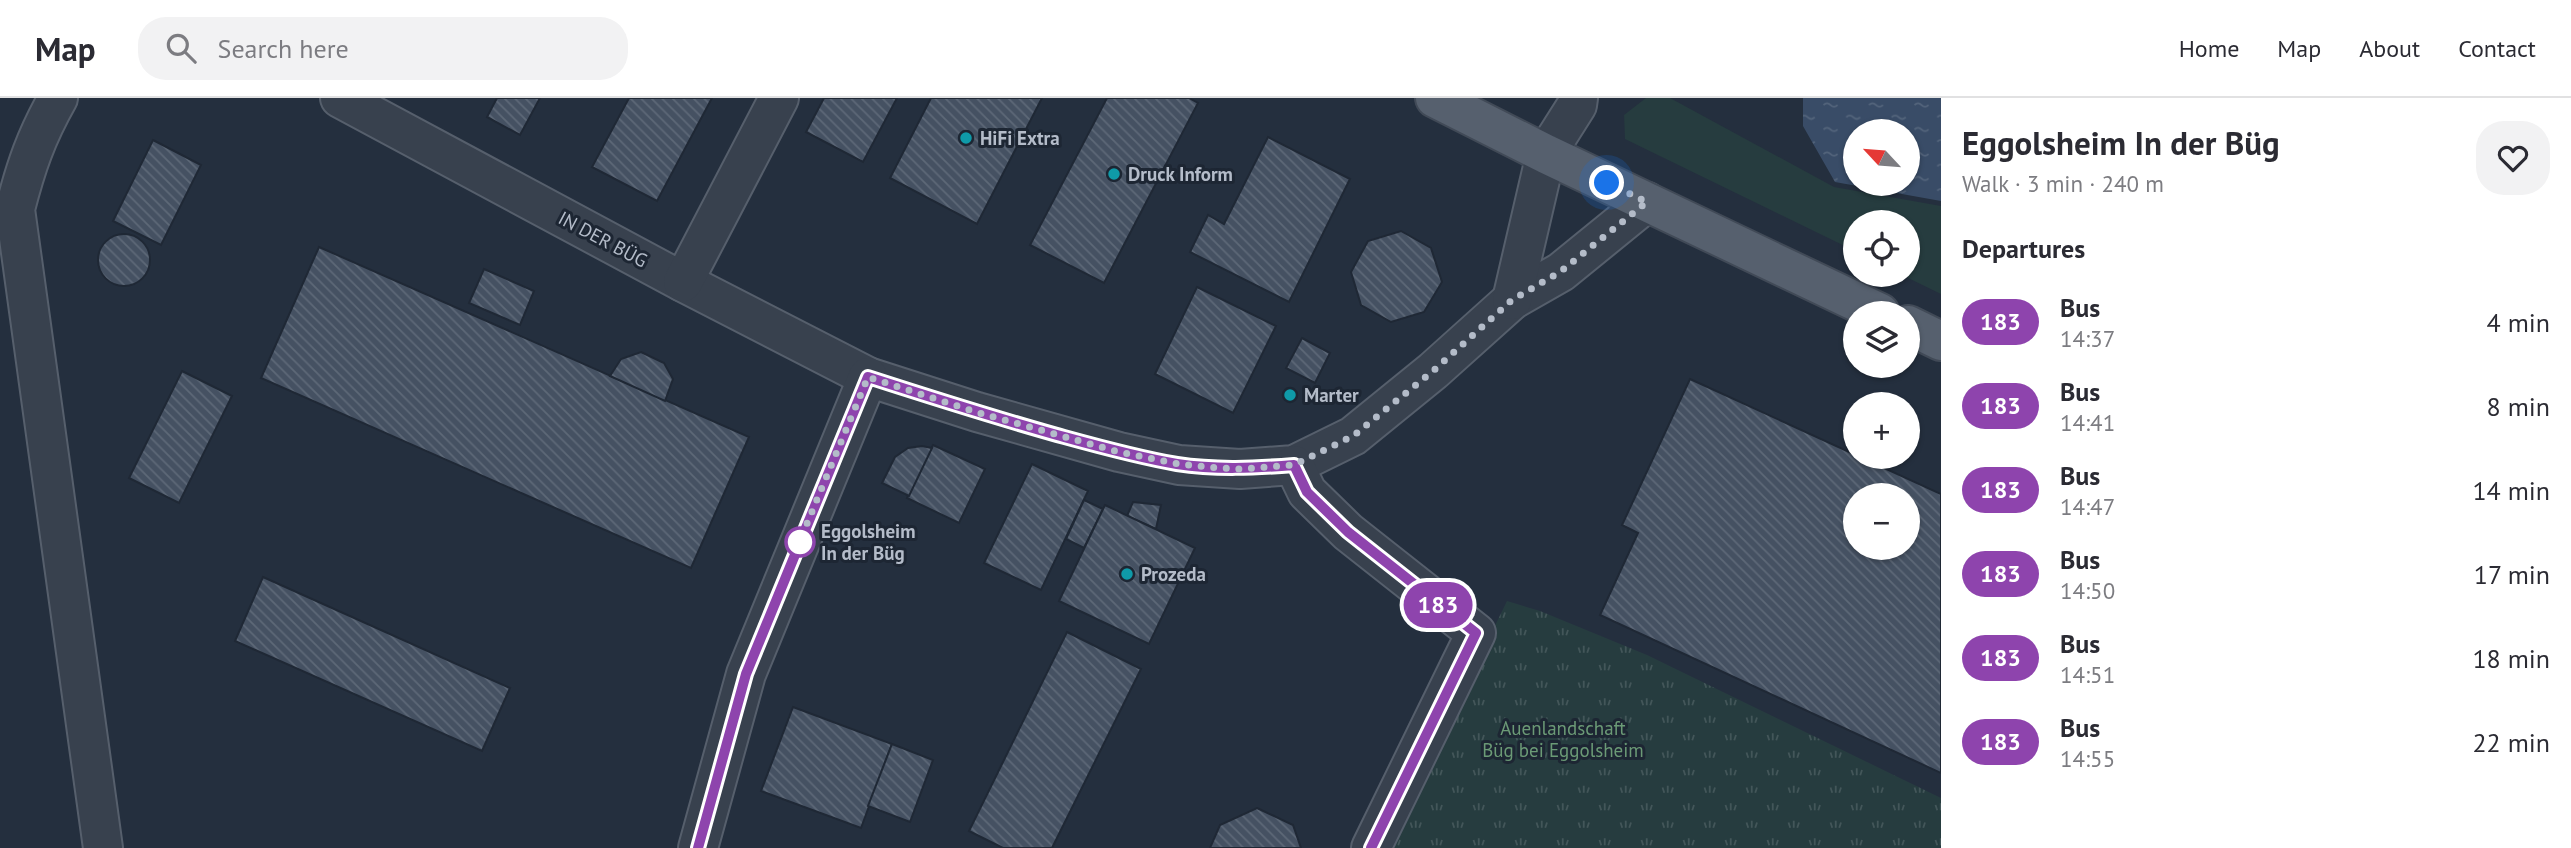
<!DOCTYPE html>
<html lang="en">
<head>
<meta charset="utf-8">
<style>
  :root { --surface:#fff; --page:#f2f2f3; --text:#2b2b33; --muted:#7c7c81; --line:#e1e1e2 }
  body { margin:0; font-family:"PT Sans",sans-serif; background:var(--page); color:var(--text); height:100vh; display:flex; flex-direction:column; font-size:26px; white-space:nowrap }
  * { box-sizing:border-box; margin:0 }
  p { font-size:23px; color:var(--muted) }
  .icon { flex:none; width:38px; height:38px; fill:none; stroke:currentColor; stroke-width:2; stroke-linecap:round; stroke-linejoin:round }
  .map { position:relative; flex:1; overflow:hidden }
  .drawer { display:flex; flex-direction:column; background:var(--surface); width:630px }
  .drawer>* { flex:none }
  .badge { padding:0 14px; border-radius:23px; font-size:24px; line-height:46px }
  .needle { width:46px; rotate:296deg }
  .fabs { position:absolute; left:1843px; top:21px; display:grid; gap:14px }
  .fabs a { display:grid; place-items:center; width:77px; height:77px; border-radius:50%; background:var(--surface); box-shadow:0 2px 5px #0004; font-size:35px }
  .you { position:absolute; width:35px; height:35px; margin:-18px; border:5px solid #fff; border-radius:50%; background:#1a73e8; box-shadow:0 0 0 10px #1a73e833 }
  .map>.badge { position:absolute; translate:-50% -50%; box-shadow:0 0 0 4px #fff }
  h2 { padding:0 21px; font-size:26px; line-height:63px }
  .round { display:grid; place-items:center; flex:none; width:74px; height:74px; border-radius:28px; background:var(--page) }
  .overview { display:flex; align-items:center; justify-content:space-between; height:119px; padding:0 21px }
  h1 { font-size:33px; font-weight:800; line-height:52px }
  ul { padding:0; list-style:none }
  li { display:flex; align-items:center; gap:21px; height:84px; padding:0 21px }
  li div { flex:1 }
  li b { display:block; font-size:26px }
  li em { font-style:normal }
  li .badge { min-width:77px; font-weight:700; text-align:center }
  header { display:flex; align-items:center; gap:42px; box-sizing:border-box; height:98px; padding:0 35px; background:var(--surface); border-bottom:2px solid var(--line) }
  header strong { font-size:33px }
  nav { display:flex; gap:38px; margin-inline-start:auto; font-size:24px }
  .search { width:490px; height:63px; background:var(--page); display:flex; align-items:center; gap:18px; box-sizing:border-box; padding:0 24px; border-radius:28px; color:var(--muted); font-size:26px }
  main { display:flex; flex:1; min-height:0 }
  .map>svg:first-child { display:block }
  .green { fill:#263c3f }
  .park { fill:url(#park-tufts) }
  .water { fill:url(#water-ripples); fill-rule:evenodd }
  .building { fill:url(#building-back-hatch); stroke:#1f2835; stroke-width:2; fill-rule:evenodd }
  .lines { fill:none; stroke-linecap:round; stroke-linejoin:round }
  .minor-casing { stroke:#565f6c; stroke-width:42 }
  .major-casing { stroke:#414a57; stroke-width:42 }
  .minor { stroke:#38414e; stroke-width:38 }
  .major { stroke:#56606e; stroke-width:38 }
  .line-casing { stroke:#fff; stroke-width:16 }
  .line { stroke:#8e44ad; stroke-width:10 }
  .walk { stroke:#b4bcc9; stroke-width:7; stroke-dasharray:0 12.6 }
  .culture-dot { fill:#0f9aa8; stroke:#1d2633; stroke-width:2.5 }
  .stop-dot { fill:#fff; stroke:#8e44ad; stroke-width:3.5 }
  .labels { text-anchor:middle; stroke-width:6; stroke-linejoin:round; paint-order:stroke }
  .poi-label { font-size:19px; font-weight:bold; fill:#b4bcc9; stroke:#1d2633; text-anchor:start }
  .street-label { font-size:19px; fill:#b4bcc9; stroke:#1d2633 }
  .stop-label { font-size:19px; font-weight:bold; fill:#b4bcc9; stroke:#1d2633; text-anchor:start }
  .park-label { font-size:19px; fill:#6b9a76; stroke:#1d2633 }
</style>
</head>
<body>
<header>
<strong>Map</strong>
<div class="search"><svg class="icon" aria-label="search" viewBox="0 0 24 24"><circle cx="10" cy="10" r="6"/><path d="M15 15l6 6"/></svg>Search here</div>
<nav><a>Home</a><a>Map</a><a>About</a><a>Contact</a></nav>
</header>
<main>
<div class="map">
<svg width="1941" height="750" viewBox="0 0 1941 750">
  <defs>
    <pattern id="park-tufts" width="24" height="20" patternUnits="userSpaceOnUse" patternTransform="scale(1.75)"><rect width="24" height="20" fill="#263c3f"/><path d="M3 7l-1-3M5 7V3M7 7l1-3M15 17l-1-3M17 17v-4M19 17l1-3" fill="none" stroke="#435659"/></pattern>
    <pattern id="water-ripples" width="26" height="14" patternUnits="userSpaceOnUse" patternTransform="scale(1.75)"><rect width="26" height="14" fill="#394c67"/><path d="M2 4q2-2 4 0t4 0M15 11q2-2 4 0t4 0" fill="none" stroke="#53647b"/></pattern>
    <pattern id="building-back-hatch" width="6" height="6" patternUnits="userSpaceOnUse" patternTransform="scale(1.75)"><rect width="6" height="6" fill="#455162"/><path d="M-1 5l2 2M0 0l6 6M5-1l2 2" fill="none" stroke="#5d6877"/></pattern>
  </defs>
  <rect width="100%" height="100%" fill="#242f3e"/>
  <polygon class="green" points="1646,0 1670,0 1834,89 1941,108 1941,196 1902,177 1908,177 1908,124 1855,124 1855,153 1625,41 1624,17"/>
  <polygon class="park" points="1507,503 1540,513 1647,557 1941,700 1941,750 1387,750"/>
  <path class="water" d="M1803 0H1941V103L1835 84 1803 28ZM1855 33H1908V86H1855Z"/>
  <g class="building">
    <polygon points="497,0 540,0 520,37 487,19"/>
    <polygon points="629,0 712,0 657,103 592,69"/>
    <polygon points="824,0 897,0 863,64 806,34"/>
    <polygon points="931,0 1042,0 977,126 890,80"/>
    <polygon points="1107,0 1189,0 1198,5 1104,185 1030,147"/>
    <polygon points="1268,39 1350,81 1289,204 1190,154 1208,117 1224,126"/>
    <polygon points="153,42 201,67 161,147 113,123"/>
    <polygon points="1401,133 1431,150 1442,184 1424,214 1391,224 1361,207 1351,174 1368,143"/>
    <circle cx="124" cy="162" r="26"/>
    <polygon points="319,149 749,339 691,470 261,280"/>
    <polygon points="484,171 534,193 520,227 469,205"/>
    <polygon points="1197,189 1276,228 1233,315 1155,276"/>
    <polygon points="1302,240 1330,255 1315,285 1286,270"/>
    <polygon points="641,254 664,265 673,281 665,303 610,278 621,261"/>
    <polygon points="182,273 232,298 179,405 129,380"/>
    <path d="M1690 281 1941 396V675L1600 517 1638 435 1622 427ZM1855 397H1908V450H1855Z"/>
    <polygon points="933,347 985,371 959,425 907,400"/>
    <polygon points="922,348 932,350 909,398 882,385 895,359 908,350"/>
    <polygon points="1032,366 1088,393 1041,492 984,465"/>
    <polygon points="1084,402 1103,411 1084,450 1066,441"/>
    <polygon points="1133,404 1161,407 1156,431 1127,418"/>
    <polygon points="1105,407 1195,450 1149,546 1059,503"/>
    <polygon points="263,479 510,590 482,653 235,543"/>
    <polygon points="1067,534 1141,571 1052,750 1003,750 969,733"/>
    <polygon points="793,609 892,646 861,730 761,693"/>
    <polygon points="892,646 933,662 910,724 868,708"/>
    <polygon points="1257,710 1293,727 1301,750 1210,750 1220,727"/>
  </g>
  <g class="lines">
    <g class="minor-casing">
      <g id="minor">
        <path d="M58 0C36 39 26 68 15 111L103 750"/>
        <polyline points="340,0 683,184 868,279 977,314 1119,354 1179,367 1240,371 1294,367 1353,338 1433,273 1512,202 1561,174 1647,104"/>
        <polyline points="683,184 779,0"/>
        <polyline points="1512,202 1546,56 1577,7 1578,0"/>
        <polyline points="1294,367 1307,394 1348,434 1476,535 1371,750"/>
        <polyline points="698,750 746,576 868,279"/>
      </g>
    </g>
    <g class="major-casing">
      <g id="major">
        <polyline points="1435,0 1546,56 1880,215"/>
        <polyline points="1908,227 1941,243"/>
      </g>
    </g>
    <use href="#minor" class="minor"/>
    <use href="#major" class="major"/>
  </g>
  <g class="lines">
    <g class="line-casing">
      <path id="line" d="M698 750 746 576 868 279C930 299 993 319 1057 337 1097 348 1136 359 1177 366 1216 372 1255 370 1294 367L1307 394 1348 434 1476 535 1371 750"/>
    </g>
    <use href="#line" class="line"/>
    <polyline class="walk" points="800,444 796,452 868,279 976,314 1119,354 1179,366 1219,370 1240,371 1294,367 1353,338 1433,273 1512,202 1560,174 1647,104 1607,85"/>
  </g>
  <g class="culture-dot">
    <circle cx="966" cy="40" r="7"/>
    <circle cx="1114" cy="76" r="7"/>
    <circle cx="1290" cy="297" r="7"/>
    <circle cx="1127" cy="476" r="7"/>
  </g>
  <circle class="stop-dot" cx="800" cy="444" r="14"/>
  <g class="labels">
    <g class="poi-label">
      <text x="980" y="47">HiFi Extra</text>
      <text x="1128" y="83">Druck Inform</text>
      <text x="1304" y="304">Marter</text>
      <text x="1141" y="483">Prozeda</text>
    </g>
    <g class="street-label">
      <text transform="translate(603 141) rotate(28)" y="7">IN DER BÜG</text>
    </g>
    <g class="stop-label">
      <text x="821" y="440">Eggolsheim<tspan x="821" dy="22">In der Büg</tspan></text>
    </g>
    <g class="park-label">
      <text x="1563" y="637">Auenlandschaft<tspan x="1563" dy="22">Büg bei Eggolsheim</tspan></text>
    </g>
  </g>
</svg>
<div class="fabs">
<a><svg class="needle" viewBox="-14 -14 28 28"><path d="M0-13l5 13h-10z" fill="#e53935"/><path d="M0 13l5-13h-10z" fill="#7c7c81"/></svg></a>
<a><svg class="icon" aria-label="locate" viewBox="0 0 24 24"><circle cx="12" cy="12" r="6"/><path d="M12 2v4M12 18v4M2 12h4M18 12h4"/></svg></a>
<a><svg class="icon" aria-label="layers" viewBox="0 0 24 24"><path d="M12 4l9 5-9 5-9-5zM3 14l9 5 9-5"/></svg></a>
<a>+</a>
<a>−</a>
</div>
<div class="you" style="left:1607px;top:85px"></div>
<b class="badge" style="left:1438px;top:507px;background:#8e44ad;color:#fff">183</b>
</div>
<section class="drawer">
<div class="overview"><div><h1>Eggolsheim In der Büg</h1><p>Walk · 3 min · 240 m</p></div><a class="round"><svg class="icon" aria-label="heart" viewBox="0 0 24 24"><path d="M12 20l-8-8c-3-5 5-10 8-4 3-6 11-1 8 4z"/></svg></a></div>
<h2>Departures</h2>
<ul>
<li><span class="badge" style="background:#8e44ad;color:#fff">183</span><div><b>Bus</b><p>14:37</p></div><em>4 min</em></li>
<li><span class="badge" style="background:#8e44ad;color:#fff">183</span><div><b>Bus</b><p>14:41</p></div><em>8 min</em></li>
<li><span class="badge" style="background:#8e44ad;color:#fff">183</span><div><b>Bus</b><p>14:47</p></div><em>14 min</em></li>
<li><span class="badge" style="background:#8e44ad;color:#fff">183</span><div><b>Bus</b><p>14:50</p></div><em>17 min</em></li>
<li><span class="badge" style="background:#8e44ad;color:#fff">183</span><div><b>Bus</b><p>14:51</p></div><em>18 min</em></li>
<li><span class="badge" style="background:#8e44ad;color:#fff">183</span><div><b>Bus</b><p>14:55</p></div><em>22 min</em></li>
</ul>
</section>
</main>
</body>
</html>
